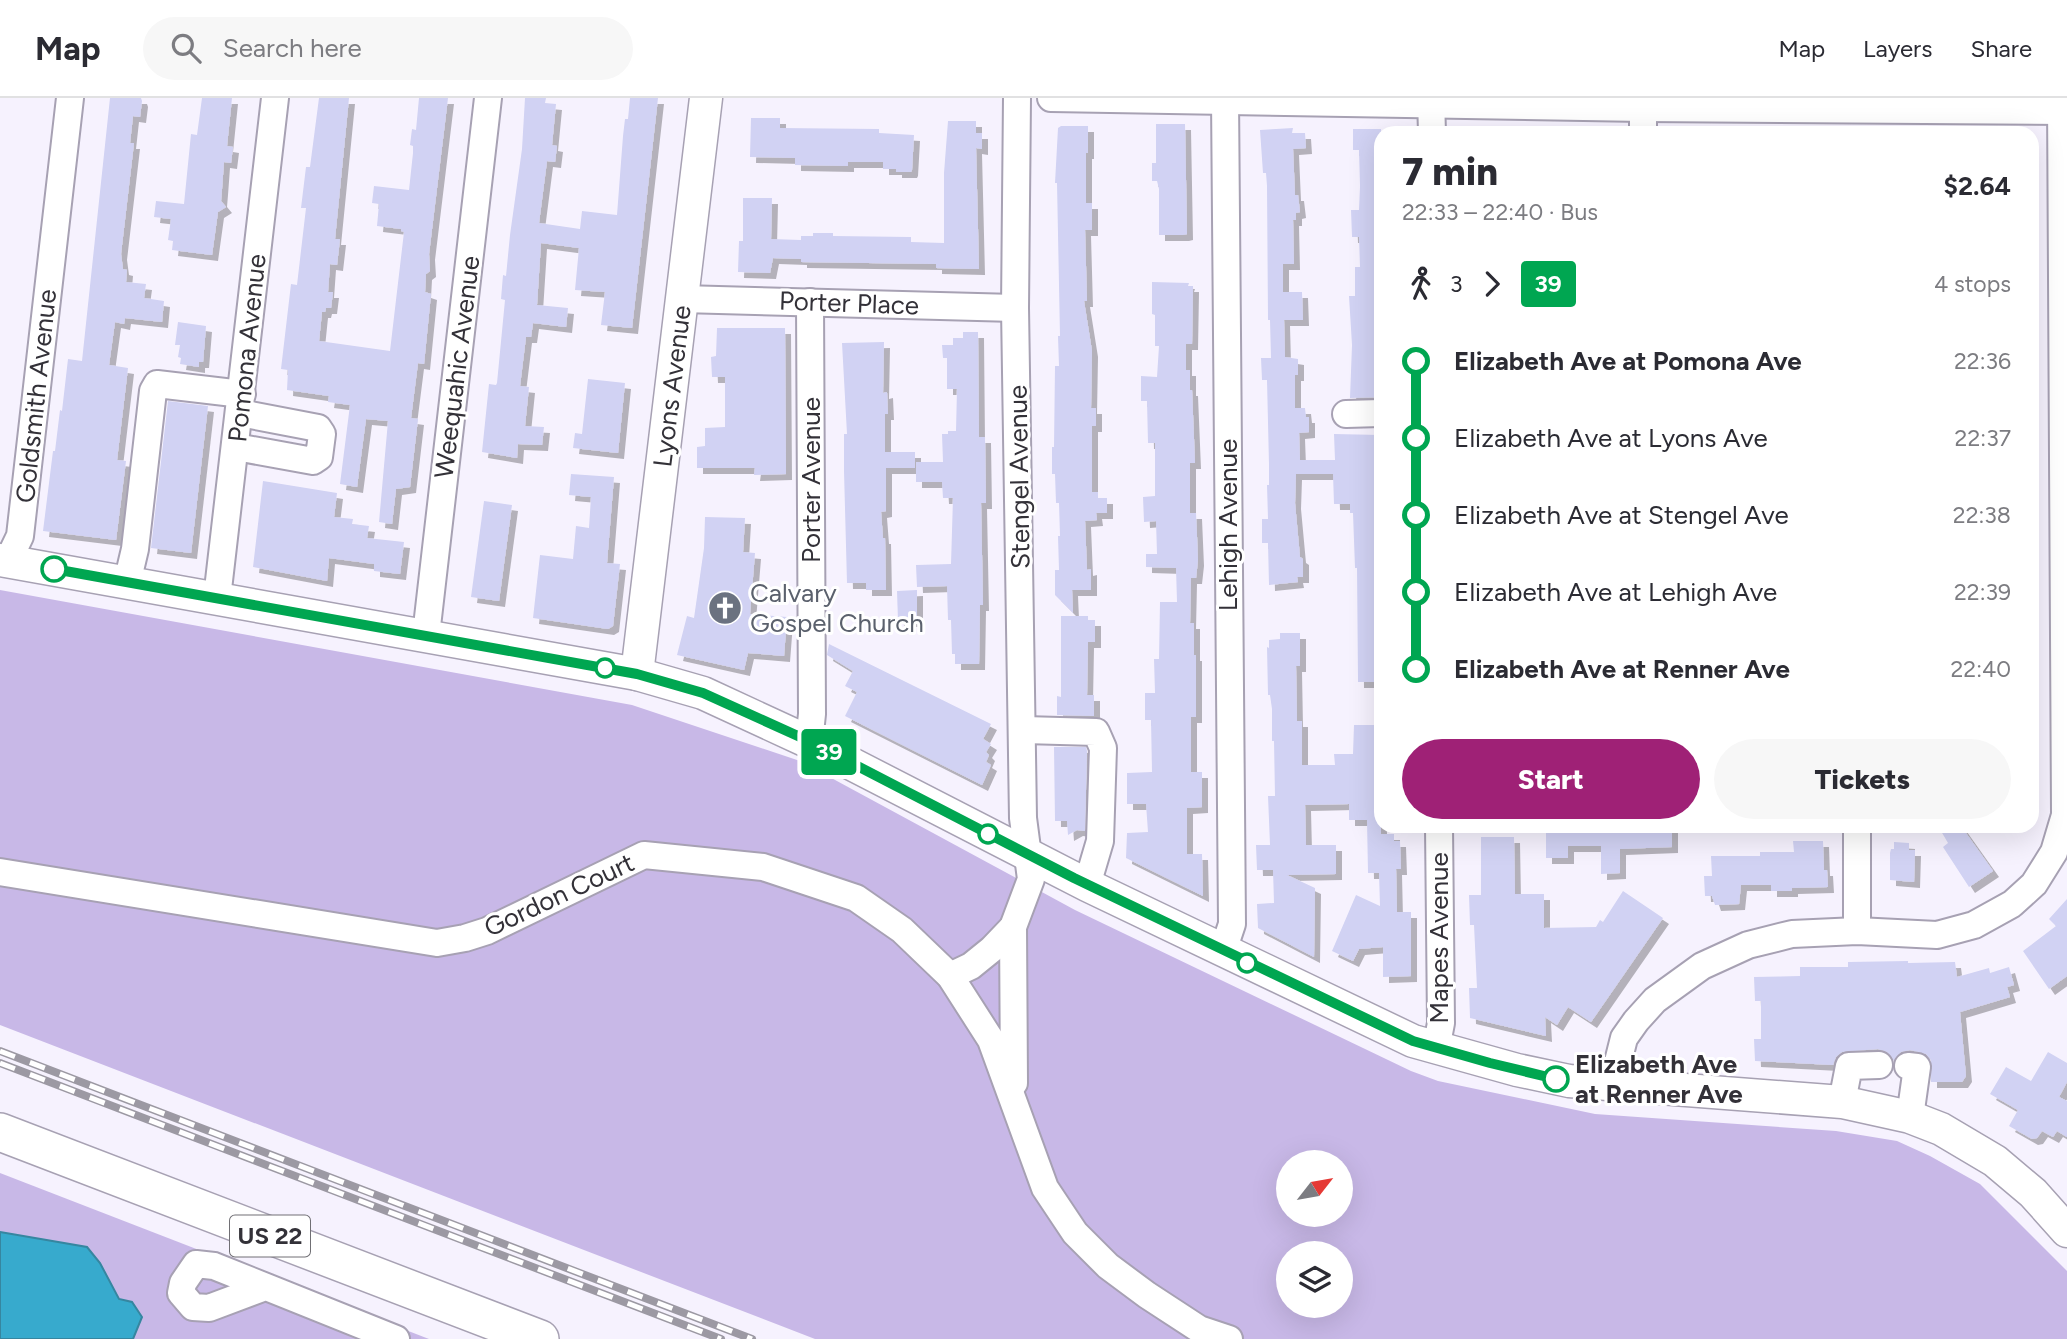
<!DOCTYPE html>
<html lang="en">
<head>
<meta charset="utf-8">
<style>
  :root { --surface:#fff; --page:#f7f7f7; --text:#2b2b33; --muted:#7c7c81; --line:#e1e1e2; --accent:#9f2176 }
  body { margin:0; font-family:Figtree,sans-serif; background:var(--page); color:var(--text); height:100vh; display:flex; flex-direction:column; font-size:26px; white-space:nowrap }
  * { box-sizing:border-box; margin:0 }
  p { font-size:23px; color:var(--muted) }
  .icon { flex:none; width:38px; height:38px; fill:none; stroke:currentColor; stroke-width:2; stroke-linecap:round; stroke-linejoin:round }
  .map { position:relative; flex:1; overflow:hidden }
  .details { position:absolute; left:1374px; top:28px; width:665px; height:707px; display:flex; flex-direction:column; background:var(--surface); border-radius:21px; box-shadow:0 7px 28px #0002 }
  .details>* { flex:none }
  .badge { padding:0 14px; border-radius:5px; font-size:24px; line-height:46px }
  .needle { width:46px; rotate:59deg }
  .fabs { position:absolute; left:1276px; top:1052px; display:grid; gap:14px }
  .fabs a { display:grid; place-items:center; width:77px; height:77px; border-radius:50%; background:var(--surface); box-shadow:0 7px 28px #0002; font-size:35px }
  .map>.badge { position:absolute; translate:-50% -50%; box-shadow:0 0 0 4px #fff }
  .legs { display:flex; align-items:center; gap:10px; height:77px; padding:0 28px; font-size:23px }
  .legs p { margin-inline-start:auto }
  .head { display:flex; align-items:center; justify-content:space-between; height:119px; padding:0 28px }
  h1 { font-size:38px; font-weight:800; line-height:52px }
  .primary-button { display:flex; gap:14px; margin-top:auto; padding:14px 28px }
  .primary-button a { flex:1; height:80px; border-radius:42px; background:var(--accent); color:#fff; font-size:28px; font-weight:800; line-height:80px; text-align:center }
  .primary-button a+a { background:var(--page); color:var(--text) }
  ul { padding:0 28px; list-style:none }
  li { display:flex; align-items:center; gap:24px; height:77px; font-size:26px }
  li i { display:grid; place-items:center; width:10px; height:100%; margin:0 9px; background:currentColor }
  li i::after { content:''; width:18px; height:18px; margin:-9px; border:5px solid; border-radius:50%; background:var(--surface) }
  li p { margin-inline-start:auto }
  li:first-child i { background:linear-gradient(#0000 50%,currentColor 0) }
  li:last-child i { background:linear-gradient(currentColor 50%,#0000 0) }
  header { display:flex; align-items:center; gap:42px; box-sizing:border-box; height:98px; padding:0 35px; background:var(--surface); border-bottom:2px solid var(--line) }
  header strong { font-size:33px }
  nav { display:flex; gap:38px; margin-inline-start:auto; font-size:24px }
  .search { width:490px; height:63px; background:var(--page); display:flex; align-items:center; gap:18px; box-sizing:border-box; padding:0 24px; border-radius:38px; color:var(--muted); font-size:26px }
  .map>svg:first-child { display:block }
  .green { fill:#c8b8e7; fill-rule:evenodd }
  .water { fill:#37aacd; stroke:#3686a0; stroke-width:2 }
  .building { fill:#d1d2f3; filter:url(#shadow) }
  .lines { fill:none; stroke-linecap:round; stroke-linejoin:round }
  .minor-casing { stroke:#a7a1b3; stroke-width:30 }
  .major-casing { stroke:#a7a1b3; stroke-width:35 }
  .highway-casing { stroke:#a7a1b3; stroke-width:40 }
  .minor { stroke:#fff; stroke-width:26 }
  .major { stroke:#fff; stroke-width:32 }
  .highway { stroke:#fff; stroke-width:37 }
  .rail-casing { stroke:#9c99a3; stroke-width:8 }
  .rail { stroke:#fff; stroke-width:5; stroke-dasharray:16; stroke-linecap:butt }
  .line-1-casing { stroke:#fff; stroke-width:16 }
  .line-1 { stroke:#00a651; stroke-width:10 }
  .stop-1-dot { fill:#fff; stroke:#00a651; stroke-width:3.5 }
  .labels { text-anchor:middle; stroke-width:6; stroke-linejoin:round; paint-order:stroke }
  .shield { fill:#fff; stroke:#706f74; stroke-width:2 }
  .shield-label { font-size:24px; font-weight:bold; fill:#333138 }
  .street-label { font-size:26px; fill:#333138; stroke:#fff }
  .worship-label { font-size:26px; fill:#5b616d; stroke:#fff; text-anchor:start }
  .stop-label { font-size:26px; font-weight:bold; fill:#333138; stroke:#fff; text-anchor:start }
</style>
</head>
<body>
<header>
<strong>Map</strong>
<div class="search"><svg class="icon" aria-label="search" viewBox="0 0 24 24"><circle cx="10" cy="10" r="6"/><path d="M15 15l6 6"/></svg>Search here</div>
<nav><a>Map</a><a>Layers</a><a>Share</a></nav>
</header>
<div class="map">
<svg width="2067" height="1241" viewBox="0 0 2067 1241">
  <defs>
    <filter id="shadow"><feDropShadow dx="6" dy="6" stdDeviation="0" flood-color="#0004"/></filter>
  </defs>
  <rect width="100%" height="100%" fill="#f6f2fe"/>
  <g class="green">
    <path d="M0 492 632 607 800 663 1075 812 1411 973 1438 983 1595 1016 1836 1033 1897 1043 1930 1058 1980 1086 2067 1173V1241H815L0 927ZM1288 1064H1340V1116H1288ZM1288 1155H1340V1208H1288Z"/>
    <polygon points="0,1075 429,1241 0,1241"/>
  </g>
  <polygon class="water" points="0,1134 87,1149 100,1165 119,1201 132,1204 142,1219 133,1241 0,1241"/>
  <g class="building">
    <polygon points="110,0 141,0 142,3 140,19 133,18 130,45 134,45 121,156 123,171 127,172 126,184 146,186 144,200 164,203 162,224 125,220 124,226 115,224 109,267 128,270 117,362 126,363 116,442 43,433 53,353 55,353 60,312 62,313 68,261 82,263"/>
    <polygon points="202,0 232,0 227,48 233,49 231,65 224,64 222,91 221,103 226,109 218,114 212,157 172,152 173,143 168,142 171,121 154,119 156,103 184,106 191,36 197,37"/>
    <polygon points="319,0 349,0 335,141 340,141 337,167 330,166 328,194 333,194 331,210 326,210 325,214 322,214 319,243 390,253 404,134 401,133 401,131 377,128 379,106 372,105 374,88 409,92 413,55 413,48 410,47 412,31 416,32 419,0 448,0 429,156 430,173 426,176 425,194 431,196 424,266 418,265 411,320 418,321 410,389 396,391 392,426 379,424 388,323 366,321 357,389 340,386 350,307 328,304 329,298 287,292 288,272 281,271 291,186 297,187 306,110 301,110 306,69 310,69"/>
    <polygon points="525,0 546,0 545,5 556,6 552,47 557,48 555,64 547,63 539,125 580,131 582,113 617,117 623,38 625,21 628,21 630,0 658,0 632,230 601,227 605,194 575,192 579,150 541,145 537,207 568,210 566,229 533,225 531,239 526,239 520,288 529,289 525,328 544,329 542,347 518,346 517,360 482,354 489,286 496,287 497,285 505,202 501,201 503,177 506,178 510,137 522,51"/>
    <polygon points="751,20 780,20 780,30 879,31 879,35 914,37 912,72 911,74 896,74 896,71 883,71 883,64 848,64 848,68 795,67 795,60 750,59"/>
    <polygon points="948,23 976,23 976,35 982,35 982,51 976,50 979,171 936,170 936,166 801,164 801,161 773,160 770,175 738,174 739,143 743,143 743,100 772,100 771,141 801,142 801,138 813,138 813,135 833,135 833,138 911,139 911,144 944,145 944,75"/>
    <polygon points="1156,26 1185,26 1187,136 1183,137 1159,137 1159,91 1157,83 1152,83 1152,65 1156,65"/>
    <polygon points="1061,28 1088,28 1088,55 1086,55 1086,105 1092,105 1092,132 1085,132 1087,203 1084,203 1092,253 1091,310 1096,310 1096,328 1092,328 1092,394 1098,394 1098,400 1107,400 1107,415 1096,415 1097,422 1085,423 1087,472 1091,471 1091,492 1072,492 1073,515 1055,497 1055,472 1059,472 1058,438 1060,438 1059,405 1056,405 1055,376 1052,376 1052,349 1054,349 1055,268 1059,268 1058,238 1060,238 1057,85 1055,85 1058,30"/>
    <polygon points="1293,30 1292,35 1305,35 1306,50 1293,51 1295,97 1298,97 1300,114 1296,115 1296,122 1293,122 1294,166 1283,166 1283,194 1302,194 1303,222 1284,222 1285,259 1298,261 1298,277 1295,277 1295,310 1305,310 1306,319 1309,319 1309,334 1299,335 1300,362 1335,362 1334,336 1381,337 1381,584 1358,584 1357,470 1355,470 1353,415 1350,415 1350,406 1334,406 1333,376 1296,376 1295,405 1300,459 1303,461 1303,479 1297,479 1298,484 1269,487 1268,445 1262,445 1262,421 1268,421 1267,387 1269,387 1269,367 1267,282 1262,282 1261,260 1271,260 1270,222 1268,222 1267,88 1266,75 1263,75 1260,32"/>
    <polygon points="1353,31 1381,31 1381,299 1350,300 1352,247 1349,198 1355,198 1355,169 1360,169 1359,139 1352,139 1351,112 1359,112 1360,88 1359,52 1353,52"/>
    <polygon points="1152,184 1189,185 1188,188 1193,188 1192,246 1186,246 1186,272 1190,272 1190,292 1192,292 1195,365 1190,365 1190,415 1196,415 1198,462 1196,480 1191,480 1190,525 1194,525 1194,557 1196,557 1196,619 1191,619 1191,674 1202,674 1202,709 1187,710 1187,756 1202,756 1203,798 1126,760 1127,735 1148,734 1146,706 1127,706 1127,675 1152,674 1151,622 1145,622 1145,595 1155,595 1154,561 1159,561 1160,504 1177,504 1176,470 1146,469 1146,456 1157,456 1156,423 1144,424 1143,399 1155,398 1155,345 1148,345 1147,303 1141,303 1141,278 1157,279 1159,248 1155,248 1155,217 1152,216"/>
    <polygon points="178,224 206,228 203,264 199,264 199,269 180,266 181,260 178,259 180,247 175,247"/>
    <polygon points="717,230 785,230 786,376 754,377 755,370 697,370 697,349 705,348 705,330 725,329 725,279 712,279 711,259 716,258"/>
    <polygon points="963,234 978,234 979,339 985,339 986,405 981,405 983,507 980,507 979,566 955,566 955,556 952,556 951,522 948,522 947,488 917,489 916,467 951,466 953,400 943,400 942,384 916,384 916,364 943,364 942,336 948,336 948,333 956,333 957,291 947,291 947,260 943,260 942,247 953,247 953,240 963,240"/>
    <polygon points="884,244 883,295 887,294 888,316 885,316 885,354 915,354 915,370 886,370 886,413 881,414 883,440 885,440 886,492 866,492 866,485 847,485 844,373 844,336 847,336 842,245"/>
    <polygon points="588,281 625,285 618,355 573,350 575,335 582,336"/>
    <polygon points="168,303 208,308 191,455 151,450"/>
    <polygon points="571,376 614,379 607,465 620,466 613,528 608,531 533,520 540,457 573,461 576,428 589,430 591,399 569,397"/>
    <polygon points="263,383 337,395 334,419 353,421 352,426 369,428 367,440 404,444 400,476 374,473 374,466 329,460 327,483 253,469"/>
    <polygon points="484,403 512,407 499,503 471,499"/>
    <polygon points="705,419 745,420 743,454 755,455 750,516 787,519 784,558 748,555 744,572 677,557 687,518 694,520 704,450"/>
    <polygon points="917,492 917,523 898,523 897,493"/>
    <polygon points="1061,518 1088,518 1088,522 1095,522 1095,544 1088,544 1087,597 1094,597 1094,618 1057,617 1057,598 1061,599"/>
    <polygon points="1280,535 1300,535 1300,568 1296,568 1297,623 1302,623 1302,667 1335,667 1334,656 1353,656 1354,627 1381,627 1381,736 1394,736 1394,743 1400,743 1401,771 1396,771 1397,814 1411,814 1411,878 1383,879 1383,849 1359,851 1353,863 1332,853 1356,797 1380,808 1379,775 1368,775 1367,722 1349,722 1349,706 1305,707 1306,747 1336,747 1336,776 1287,777 1315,790 1314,859 1258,830 1257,806 1274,805 1273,772 1257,772 1256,747 1270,747 1268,698 1275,698 1274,643 1272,643 1272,611 1270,597 1268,597 1267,549 1269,550 1269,542 1280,541"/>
    <polygon points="829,546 991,626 983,641 991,646 986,654 989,657 986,664 991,667 982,687 845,618 857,594 845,588 853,573 827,557"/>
    <polygon points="1054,649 1086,649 1087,653 1085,733 1077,732 1068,737 1067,723 1055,723"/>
    <polygon points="1546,728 1672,728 1672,749 1620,751 1620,775 1601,776 1601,748 1568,748 1568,760 1546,760"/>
    <polygon points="1938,728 1961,728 1993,773 1969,789 1943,749 1948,745"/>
    <polygon points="1481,739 1514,739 1515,796 1544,796 1544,830 1596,829 1600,822 1603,824 1623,793 1663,820 1591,924 1568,909 1557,927 1545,919 1546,938 1470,920 1469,890 1477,890 1474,827 1470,827 1469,797 1481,797"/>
    <polygon points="1793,743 1823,743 1824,772 1827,772 1828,789 1792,790 1792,793 1771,793 1771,787 1741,787 1739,806 1715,807 1712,798 1705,798 1704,778 1712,778 1711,758 1760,758 1760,754 1794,754"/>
    <polygon points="1894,744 1909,745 1909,752 1915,752 1914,784 1890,782 1890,755 1891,751 1894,751"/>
    <polygon points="2067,801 2067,878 2049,891 2023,853 2056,828 2049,821"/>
    <polygon points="1908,863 1908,865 1955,864 1957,879 1989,870 1990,875 2009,869 2014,887 2007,889 2010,899 1960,914 1966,978 1962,984 1931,984 1931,962 1926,956 1910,952 1901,954 1894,963 1887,954 1878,951 1842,954 1836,959 1833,967 1755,963 1754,941 1761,941 1761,903 1755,903 1754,879 1800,878 1800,869 1848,869 1848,864"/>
    <polygon points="2048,954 2067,965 2067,984 2059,999 2067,1003 2067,1039 2057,1033 2053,1039 2042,1033 2037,1040 2032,1041 2009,1028 2018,1012 1990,996 2006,969 2031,983"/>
  </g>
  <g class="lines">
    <g class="minor-casing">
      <g id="minor">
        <polyline points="1051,0 1643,10 2067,13"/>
        <polyline points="1431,0 1432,35"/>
        <polyline points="1643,0 1643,35"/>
        <polyline points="682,201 1015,210"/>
        <polyline points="1346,316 1381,315"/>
        <polyline points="236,349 313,363 319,359 322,336 318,330 240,315"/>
        <polyline points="8,463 20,438 70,0"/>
        <polyline points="127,485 135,451 153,293 157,286 242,296"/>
        <polyline points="217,500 275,0"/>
        <polyline points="426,537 488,0"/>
        <polyline points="1024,632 1096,634 1103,650 1100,743 1087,787"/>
        <polyline points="809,644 812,616 810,204"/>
        <polyline points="1857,728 1857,833"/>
        <polyline points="0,774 437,845 465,840 487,833 644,757 763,769 856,800 902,832 950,878 991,942 1045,1090 1075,1135 1108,1168 1147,1197 1199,1231 1229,1241"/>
        <polyline points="1013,829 1014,985"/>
        <polyline points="1223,853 1232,826 1225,0"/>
        <polyline points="950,878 971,868 992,851 1013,829 1031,781 1023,720 1015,210 1017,0"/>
        <polyline points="1436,951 1441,925 1439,728"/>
        <polyline points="1908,968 1917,969 1910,1019"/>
        <polyline points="1612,988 1624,940 1636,923 1655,902 1702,868 1748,847 1792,836 1857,833 1937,837 1974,827 2012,806 2034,786 2054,754 2065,717 2061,0"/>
        <polyline points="1842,1004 1849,968 1879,967"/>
        <polyline points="265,1189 209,1210 193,1209 181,1195 183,1185 196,1166 214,1168 396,1241"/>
      </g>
    </g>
    <g class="major-casing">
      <g id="major">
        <polyline points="0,462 637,576 703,595 809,644 1087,787 1413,943 1517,972 1569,983 1842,1004 1910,1019 1941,1031 1995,1063 2033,1095 2067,1133"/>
        <polyline points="637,576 706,0"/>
      </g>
    </g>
    <g class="highway-casing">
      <polyline id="highway" points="0,1034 540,1241"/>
    </g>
    <use href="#minor" class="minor"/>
    <use href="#major" class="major"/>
    <use href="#highway" class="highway"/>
    <g class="rail-casing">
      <g id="rail">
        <polyline points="0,953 752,1241"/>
        <polyline points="0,965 721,1241"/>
      </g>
    </g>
    <use href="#rail" class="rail"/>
  </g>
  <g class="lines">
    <g class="line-1-casing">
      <polyline id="line-1" points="54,471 637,576 703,595 809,643 1074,780 1413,943 1490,965 1556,981"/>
    </g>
    <use href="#line-1" class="line-1"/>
  </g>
  <defs>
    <g id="church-disc" transform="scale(1.75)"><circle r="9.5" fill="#6b7280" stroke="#fff"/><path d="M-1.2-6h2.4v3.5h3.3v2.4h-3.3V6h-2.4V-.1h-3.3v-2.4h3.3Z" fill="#fff"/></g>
  </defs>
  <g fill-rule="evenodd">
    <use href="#church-disc" x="725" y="510"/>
  </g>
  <g class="stop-1-dot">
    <circle cx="54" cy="471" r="12"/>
    <circle cx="605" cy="570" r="9"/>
    <circle cx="988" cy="736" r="9"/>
    <circle cx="1247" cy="865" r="9"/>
    <circle cx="1556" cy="981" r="12"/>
  </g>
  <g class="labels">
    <rect class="shield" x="230" y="1117.5" width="80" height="41" rx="5"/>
    <g class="shield-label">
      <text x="270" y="1146">US 22</text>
    </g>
    <g class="street-label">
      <text transform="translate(849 205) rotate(2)" y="9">Porter Place</text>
      <text transform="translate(247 250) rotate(-84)" y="9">Pomona Avenue</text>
      <text transform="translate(457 269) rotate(-83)" y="9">Weequahic Avenue</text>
      <text transform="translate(672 288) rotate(-83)" y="9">Lyons Avenue</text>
      <text transform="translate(36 298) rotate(-84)" y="9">Goldsmith Avenue</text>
      <text transform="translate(1019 379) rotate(-91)" y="9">Stengel Avenue</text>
      <text transform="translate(811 382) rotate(-90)" y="9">Porter Avenue</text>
      <text transform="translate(1228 427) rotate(-90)" y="9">Lehigh Avenue</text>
      <text transform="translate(559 797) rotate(-25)" y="9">Gordon Court</text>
      <text transform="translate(1439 840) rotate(-90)" y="9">Mapes Avenue</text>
    </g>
    <g class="worship-label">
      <text x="750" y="504">Calvary<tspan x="750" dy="30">Gospel Church</tspan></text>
    </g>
    <g class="stop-label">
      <text x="1575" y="975">Elizabeth Ave<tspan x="1575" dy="30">at Renner Ave</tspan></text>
    </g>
  </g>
</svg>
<div class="fabs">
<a><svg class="needle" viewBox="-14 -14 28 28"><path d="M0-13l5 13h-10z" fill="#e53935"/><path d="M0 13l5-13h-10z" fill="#7c7c81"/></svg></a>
<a><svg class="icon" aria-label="layers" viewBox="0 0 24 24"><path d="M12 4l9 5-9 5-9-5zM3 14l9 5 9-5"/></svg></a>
</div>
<b class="badge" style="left:829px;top:654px;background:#00a651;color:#fff">39</b>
<section class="details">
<div class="head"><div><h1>7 min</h1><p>22:33 – 22:40 · Bus</p></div><b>$2.64</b></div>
<div class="legs"><svg class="icon" aria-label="walk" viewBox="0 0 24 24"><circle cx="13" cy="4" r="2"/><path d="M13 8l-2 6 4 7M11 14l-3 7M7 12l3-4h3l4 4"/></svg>3<svg class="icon" aria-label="forward" viewBox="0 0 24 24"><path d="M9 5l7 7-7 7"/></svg><b class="badge" style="background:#00a651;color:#fff">39</b><p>4 stops</p></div>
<ul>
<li><i style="color:#00a651"></i><b>Elizabeth Ave at Pomona Ave</b><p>22:36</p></li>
<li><i style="color:#00a651"></i><span>Elizabeth Ave at Lyons Ave</span><p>22:37</p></li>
<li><i style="color:#00a651"></i><span>Elizabeth Ave at Stengel Ave</span><p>22:38</p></li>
<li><i style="color:#00a651"></i><span>Elizabeth Ave at Lehigh Ave</span><p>22:39</p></li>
<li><i style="color:#00a651"></i><b>Elizabeth Ave at Renner Ave</b><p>22:40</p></li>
</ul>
<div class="primary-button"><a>Start</a><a>Tickets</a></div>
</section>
</div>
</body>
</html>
